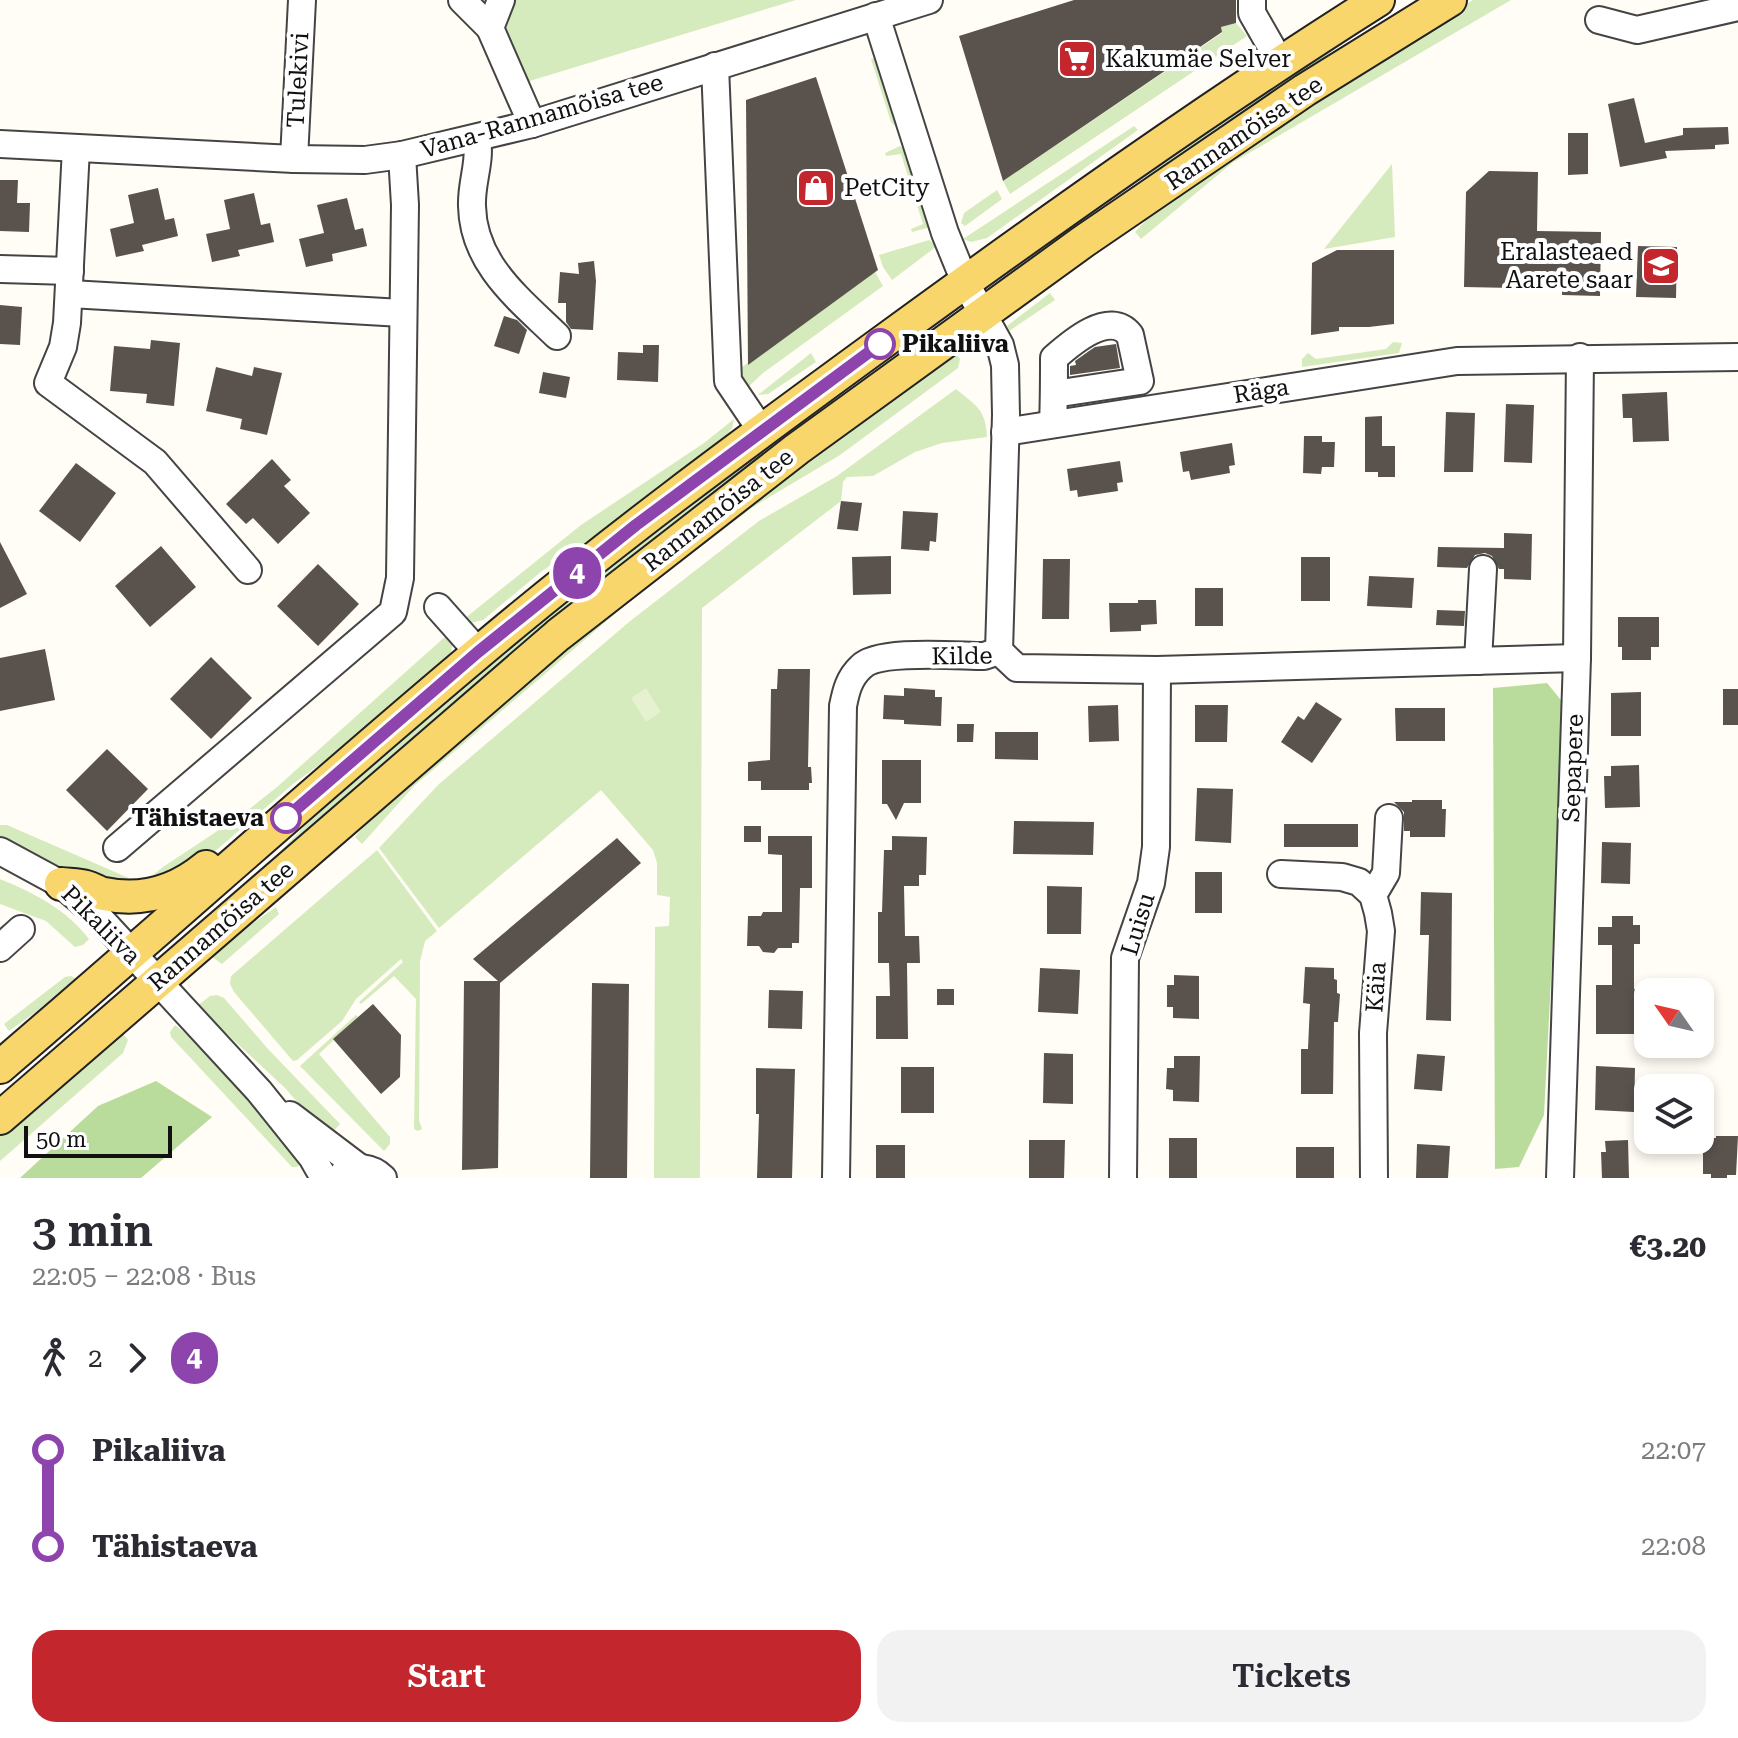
<!DOCTYPE html>
<html lang="en">
<head>
<meta charset="utf-8">
<style>
  :root { --surface:#fff; --page:#f2f2f3; --text:#2b2b33; --muted:#7c7c81; --accent:#c4262e }
  body { margin:0; font-family:"Roboto Serif",serif; background:var(--page); color:var(--text); height:100vh; display:flex; flex-direction:column; font-size:30px; white-space:nowrap }
  * { box-sizing:border-box; margin:0 }
  p { font-size:26px; color:var(--muted) }
  .icon { flex:none; width:44px; height:44px; fill:none; stroke:currentColor; stroke-width:2; stroke-linecap:round; stroke-linejoin:round }
  .map { position:relative; height:1178px; overflow:hidden }
  .drawer { display:flex; flex-direction:column; background:var(--surface); flex:1 }
  .drawer>* { flex:none }
  .badge { padding:0 16px; border-radius:26px; font-size:28px; line-height:52px }
  .needle { width:52px; rotate:304deg }
  .buttons { position:absolute; left:1634px; top:978px; display:grid; gap:16px }
  .buttons a { display:grid; place-items:center; width:80px; height:80px; border-radius:16px; background:var(--surface); box-shadow:0 4px 12px #0003; font-size:40px }
  .scale { position:absolute; left:24px; bottom:20px; width:148px; box-sizing:border-box; padding-left:8px; border:4px solid #111; border-top:0; font-size:22px; line-height:28px; white-space:nowrap; color:#111; -webkit-text-stroke:6px #fff; paint-order:stroke }
  .map>.badge { position:absolute; translate:-50% -50%; box-shadow:0 0 0 4px #fff }
  .legs { display:flex; align-items:center; gap:12px; height:88px; padding:0 32px; font-size:26px }
  .legs p { margin-inline-start:auto }
  .headline { display:flex; align-items:center; justify-content:space-between; height:136px; padding:0 32px }
  h1 { font-size:44px; font-weight:600; line-height:60px }
  .primary-button { display:flex; gap:16px; margin-top:auto; padding:16px 32px }
  .primary-button a { flex:1; height:92px; border-radius:24px; background:var(--accent); color:#fff; font-size:32px; font-weight:600; line-height:92px; text-align:center }
  .primary-button a+a { background:var(--page); color:var(--text) }
  ul { padding:0 32px; list-style:none }
  li { display:flex; align-items:center; gap:28px; height:96px; font-size:30px }
  li i { display:grid; place-items:center; width:12px; height:100%; margin:0 10px; background:currentColor }
  li i::after { content:''; width:20px; height:20px; margin:-10px; border:6px solid; border-radius:50%; background:var(--surface) }
  li p { margin-inline-start:auto }
  li:first-child i { background:linear-gradient(#0000 50%,currentColor 0) }
  li:last-child i { background:linear-gradient(currentColor 50%,#0000 0) }
  .map>svg:first-child { display:block }
  .green { fill:#d5ebbd }
  .forest { fill:#b9dc9c }
  .pitch { fill:#e6f2cf }
  .building { fill:#5a524d }
  .lines { fill:none; stroke-linecap:round; stroke-linejoin:round }
  .minor-casing { stroke:#444; stroke-width:30 }
  .major-casing { stroke:#222; stroke-width:36 }
  .minor { stroke:#fff; stroke-width:26 }
  .major { stroke:#f9d66b; stroke-width:32 }
  .line-1-casing { stroke:#fff; stroke-width:18 }
  .line-1 { stroke:#8e44ad; stroke-width:12 }
  .stop-1-dot { fill:#fff; stroke:#8e44ad; stroke-width:4 }
  .labels { text-anchor:middle; stroke-width:8; stroke-linejoin:round; paint-order:stroke }
  .poi-label { font-size:24px; fill:#111; stroke:#fff; text-anchor:start }
  .street-label { font-size:24px; fill:#111; stroke:#fff }
  .stop-label { font-size:24px; font-weight:bold; fill:#111; stroke:#fff; text-anchor:start }
</style>
</head>
<body>
<div class="map">
<svg width="1738" height="1178" viewBox="0 0 1738 1178">
  <rect width="100%" height="100%" fill="#fffdf5"/>
  <g class="green">
    <path d="M505 0H796L523 83C510 57 493 29 505 0Z"/>
    <polygon points="1473,0 1511,0 1232,163 1141,239 1135,232 1167,198 1309,103"/>
    <polygon points="1236,23 1247,36 1010,194 1003,181 1222,33 1221,27"/>
    <polygon points="1339,38 1343,43 1277,95 1147,182 1144,178 1218,118"/>
    <polygon points="877,57 897,119 895,126 891,122 871,59"/>
    <polygon points="1134,126 1138,130 987,238 971,242 963,239"/>
    <polygon points="900,146 907,152 930,224 927,228 912,232 911,229 923,224 901,154 886,156 885,153"/>
    <polygon points="1392,164 1395,237 1324,249"/>
    <polygon points="997,190 1002,199 965,226 961,223 964,213"/>
    <polygon points="929,240 937,246 892,280 883,267 879,255"/>
    <polygon points="875,272 883,286 763,373 746,389 738,378 739,369"/>
    <polygon points="1050,293 1055,300 1009,331 1007,326"/>
    <polygon points="1393,342 1402,343 1399,353 1302,367 1302,359 1308,353 1316,359 1386,349"/>
    <polygon points="955,352 960,359 958,368 840,455 753,507 631,600 414,786 362,844 355,837 387,798 568,645 741,508"/>
    <polygon points="811,353 816,362 768,394 758,395"/>
    <polygon points="854,383 787,442 280,859 277,855 347,782 641,535"/>
    <path d="M956 389C976 406 986 409 987 437L942 443 915 452 873 476 847 477 843 482 841 501 702 608 700 1178H654L655 927 669 926 670 897 657 895V863L653 850 601 790 439 928 379 848 439 784 629 622 759 521 837 476Z"/>
    <polygon points="734,419 732,428 726,436 623,518 542,571 483,620 470,623 464,619 581,525 704,443"/>
    <polygon points="447,635 452,645 451,656 375,724 293,784 206,859 147,887 149,878 163,867 243,814 277,787"/>
    <polygon points="0,825 7,825 131,879 134,883 104,886 0,844"/>
    <polygon points="377,850 437,931 425,941 420,961 419,1120 422,1129 418,1131 414,1129 416,999 394,976 361,1004 359,1002 403,962 401,959 356,999 342,1021 297,1060 293,1061 234,992 230,984 231,976"/>
    <path d="M0 879C34 893 66 909 89 939L83 945 75 947 46 921 0 904Z"/>
    <polygon points="276,907 279,914 222,964 208,954"/>
    <polygon points="71,976 80,981 9,1031 4,1024 65,977"/>
    <polygon points="217,995 224,998 269,1050 340,1124 328,1137 285,1088 197,1006 210,996"/>
    <polygon points="356,1015 358,1017 319,1054 390,1137 390,1144 384,1151 300,1066"/>
    <polygon points="175,1025 189,1036 304,1159 297,1167 292,1167 171,1037 170,1032"/>
    <polygon points="121,1031 128,1040 123,1053 0,1161 0,1136"/>
  </g>
  <g class="forest">
    <polygon points="1547,683 1565,705 1544,1115 1519,1167 1495,1169 1493,688"/>
    <polygon points="156,1081 212,1117 141,1178 20,1178 98,1106"/>
  </g>
  <polygon class="pitch" points="646,688 661,712 646,722 631,698"/>
  <g class="building">
    <polygon points="1074,0 1236,0 1236,23 1221,27 1222,32 1003,181 959,36"/>
    <polygon points="816,77 878,270 748,365 746,100"/>
    <polygon points="1634,98 1645,143 1683,135 1683,128 1728,127 1729,144 1715,145 1715,149 1665,151 1667,158 1620,167 1608,104"/>
    <polygon points="1568,133 1588,133 1588,174 1568,175"/>
    <polygon points="1489,171 1538,172 1537,231 1601,232 1600,296 1562,295 1562,289 1464,287 1466,192"/>
    <polygon points="0,180 18,180 17,203 30,203 29,232 0,231"/>
    <polygon points="158,188 165,220 174,218 178,236 142,245 144,251 116,257 110,229 134,223 128,195"/>
    <polygon points="254,193 261,225 270,223 274,242 238,250 240,256 212,262 206,234 230,229 224,200"/>
    <polygon points="347,198 355,230 363,228 367,246 332,254 333,261 306,267 299,239 324,233 317,205"/>
    <polygon points="1638,246 1677,247 1676,298 1636,297"/>
    <polygon points="1337,250 1394,250 1394,324 1369,327 1339,327 1339,331 1311,335 1312,263"/>
    <polygon points="594,261 596,281 593,330 571,329 566,322 566,303 558,303 560,272 579,274 578,263"/>
    <polygon points="0,305 22,307 20,345 0,344"/>
    <polygon points="504,316 517,320 527,330 519,354 494,346"/>
    <polygon points="151,340 180,343 174,406 146,403 147,394 110,391 114,346 150,349"/>
    <polygon points="1116,344 1120,368 1070,375 1070,366 1076,365 1075,361 1089,351 1095,347"/>
    <polygon points="643,345 659,345 658,382 617,380 618,352 643,353"/>
    <polygon points="216,367 252,376 254,367 282,373 267,435 240,429 242,419 206,411"/>
    <polygon points="543,372 570,377 566,398 539,393"/>
    <polygon points="1667,392 1669,441 1633,442 1632,418 1623,418 1622,394"/>
    <polygon points="1506,404 1534,405 1532,463 1504,462"/>
    <polygon points="1446,412 1475,413 1473,472 1444,472"/>
    <polygon points="1382,416 1382,446 1395,446 1395,477 1378,477 1378,472 1365,472 1365,417"/>
    <polygon points="1304,436 1322,436 1322,442 1335,442 1334,467 1322,467 1321,474 1303,473"/>
    <polygon points="1232,443 1235,465 1229,466 1230,473 1191,480 1189,471 1183,472 1180,452"/>
    <polygon points="272,459 291,480 284,486 310,513 278,544 253,518 246,524 226,504"/>
    <polygon points="1120,461 1123,482 1117,483 1118,491 1078,497 1077,490 1070,491 1067,469"/>
    <polygon points="76,463 116,493 80,542 39,511"/>
    <polygon points="841,501 862,503 858,531 837,529"/>
    <polygon points="903,511 938,513 936,542 930,541 929,551 901,549"/>
    <polygon points="1504,533 1532,534 1531,580 1504,579 1504,569 1499,569 1492,556 1485,553 1475,555 1467,568 1437,567 1438,547 1504,548"/>
    <polygon points="0,542 27,594 0,608"/>
    <polygon points="161,546 196,587 150,627 115,586"/>
    <polygon points="891,556 891,594 853,595 852,557"/>
    <rect x="1301" y="557" width="29" height="44"/>
    <polygon points="1043,559 1070,559 1069,619 1042,619"/>
    <polygon points="318,564 359,604 318,646 277,606"/>
    <polygon points="1369,576 1414,578 1412,608 1367,606"/>
    <rect x="1195" y="588" width="28" height="38"/>
    <polygon points="1138,600 1156,600 1157,624 1141,625 1141,631 1110,632 1109,603 1138,603"/>
    <polygon points="1437,610 1465,611 1464,626 1436,625"/>
    <polygon points="1618,617 1659,617 1659,647 1651,647 1651,660 1622,660 1622,647 1618,647"/>
    <polygon points="45,649 55,700 0,711 0,658"/>
    <polygon points="211,657 252,698 211,739 170,699"/>
    <polygon points="778,669 810,669 808,767 811,767 812,783 809,783 809,790 761,790 761,781 748,781 748,762 770,760 771,689 777,689"/>
    <polygon points="904,688 935,690 935,697 942,697 941,726 904,724 904,720 883,719 884,695 904,696"/>
    <rect x="1723" y="689" width="15" height="36"/>
    <polygon points="1641,692 1641,736 1611,736 1611,693"/>
    <polygon points="1316,702 1342,719 1312,763 1281,742 1298,716 1304,720"/>
    <polygon points="1118,705 1119,741 1089,742 1088,706"/>
    <polygon points="1195,705 1228,705 1227,742 1195,742"/>
    <polygon points="1395,708 1445,708 1445,741 1396,741"/>
    <polygon points="957,724 974,724 973,742 957,742"/>
    <polygon points="995,732 1038,732 1038,760 995,759"/>
    <polygon points="107,749 148,789 107,831 66,790"/>
    <polygon points="882,760 921,760 921,803 904,803 896,820 887,804 882,804"/>
    <polygon points="1639,765 1640,807 1605,808 1604,776 1611,776 1611,766"/>
    <polygon points="1197,788 1233,789 1231,843 1195,841"/>
    <polygon points="1412,800 1442,800 1442,809 1446,809 1445,837 1410,837 1410,831 1404,831 1404,812 1394,802 1412,802"/>
    <polygon points="1014,821 1094,822 1093,855 1013,854"/>
    <rect x="1284" y="824" width="74" height="23"/>
    <rect x="744" y="826" width="17" height="16"/>
    <polygon points="768,836 812,836 812,888 800,888 799,943 792,943 792,948 778,948 774,953 763,952 759,946 747,946 748,916 761,916 763,912 782,912 782,855 768,854"/>
    <polygon points="892,836 927,837 926,875 919,875 919,886 904,886 905,936 919,936 920,963 907,963 908,1039 876,1039 876,996 890,996 889,963 878,963 878,912 882,912 884,850 892,850"/>
    <polygon points="617,838 641,863 500,983 498,1168 462,1170 464,981 498,981 473,959"/>
    <polygon points="1602,842 1631,843 1630,884 1601,883"/>
    <rect x="1195" y="872" width="27" height="41"/>
    <polygon points="1047,886 1082,887 1081,934 1047,934"/>
    <polygon points="1421,892 1452,893 1451,1021 1426,1020 1429,935 1420,935"/>
    <polygon points="1612,916 1633,916 1633,925 1640,925 1640,944 1634,944 1634,989 1644,989 1644,1011 1636,1011 1636,1034 1596,1034 1596,985 1612,985 1612,945 1598,945 1598,927 1612,927"/>
    <polygon points="1305,967 1334,968 1334,979 1337,980 1337,993 1340,994 1338,1022 1334,1022 1333,1094 1301,1094 1301,1049 1308,1049 1310,1004 1303,1003"/>
    <polygon points="1040,968 1080,970 1078,1014 1038,1012"/>
    <polygon points="1174,975 1199,976 1199,1019 1173,1018 1173,1007 1167,1007 1167,985 1174,985"/>
    <polygon points="592,983 629,984 627,1178 590,1178"/>
    <rect x="937" y="989" width="17" height="16"/>
    <polygon points="769,990 803,991 802,1029 768,1028"/>
    <polygon points="373,1004 401,1035 400,1077 381,1094 333,1039"/>
    <polygon points="1044,1053 1073,1054 1073,1104 1043,1103"/>
    <polygon points="1417,1054 1445,1056 1442,1091 1414,1089"/>
    <polygon points="1174,1056 1200,1056 1199,1102 1173,1101 1173,1090 1166,1089 1167,1068 1174,1068"/>
    <polygon points="1596,1066 1635,1068 1634,1112 1595,1110"/>
    <rect x="901" y="1067" width="33" height="46"/>
    <polygon points="756,1068 795,1069 792,1178 757,1178 759,1114 756,1114"/>
    <polygon points="1716,1136 1738,1136 1736,1175 1727,1175 1727,1178 1711,1178 1711,1174 1703,1174 1703,1138 1716,1138"/>
    <rect x="1169" y="1138" width="28" height="40"/>
    <polygon points="1029,1140 1065,1140 1064,1178 1029,1178"/>
    <polygon points="1628,1140 1629,1178 1602,1178 1601,1152 1606,1152 1605,1141"/>
    <polygon points="1417,1144 1450,1146 1448,1178 1416,1178"/>
    <rect x="876" y="1145" width="29" height="33"/>
    <rect x="1296" y="1147" width="38" height="31"/>
  </g>
  <g class="lines">
    <g class="minor-casing">
      <g id="minor">
        <polyline points="462,0 490,28"/>
        <polyline points="501,0 490,28 532,124"/>
        <polyline points="1252,0 1252,13 1280,62"/>
        <polyline points="876,16 945,233 965,282 1000,345 1005,365 1006,415 999,651"/>
        <polyline points="1599,20 1637,30 1738,7"/>
        <polyline points="715,66 728,381 761,430"/>
        <path d="M477 139C481 162 471 182 472 206 473 264 519 299 557 336"/>
        <polyline points="0,144 294,159 365,160 402,155 532,124 929,0"/>
        <polyline points="76,148 67,323 63,347 48,383 155,462 248,570"/>
        <polyline points="294,159 302,0"/>
        <polyline points="0,269 70,271"/>
        <polyline points="70,294 402,313"/>
        <path d="M1053 424C1054 402 1054 380 1054 358 1071 343 1110 309 1130 335L1140 381 1054 394"/>
        <polyline points="1005,432 1457,361 1738,357"/>
        <polyline points="438,607 478,652"/>
        <polyline points="1478,661 1483,569"/>
        <polyline points="117,848 393,612 400,578 405,205 402,155"/>
        <polyline points="0,851 61,884 94,912 259,1091 312,1157 324,1178"/>
        <polyline points="1281,874 1342,877 1359,882 1373,895 1378,913 1381,931 1373,1033 1374,1178"/>
        <polyline points="1373,895 1386,873 1389,818"/>
        <polyline points="0,948 21,929"/>
        <polyline points="290,1115 360,1168"/>
        <path d="M343 1174C357 1165 371 1167 383 1178"/>
        <path d="M836 1178 843 706C846 691 849 678 861 667 878 649 957 656 984 656L999 651 1017 668 1157 670 1577 658"/>
        <polyline points="1123,1178 1125,958 1151,883 1156,847 1157,670"/>
        <polyline points="1560,1178 1577,658 1580,357"/>
      </g>
    </g>
    <g class="major-casing">
      <g id="major">
        <path d="M61 884C69 885 79 885 86 887 93 889 98 893 104 894 143 902 177 891 206 867"/>
        <path d="M0 1067C160 930 316 789 477 654 607 544 743 444 880 344 1043 225 1207 108 1378 0"/>
        <polyline points="0,1118 558,635 797,449 1084,241 1305,90 1450,0"/>
      </g>
    </g>
    <use href="#minor" class="minor"/>
    <use href="#major" class="major"/>
  </g>
  <g class="lines">
    <g class="line-1-casing">
      <polyline id="line-1" points="286,818 478,652 636,525 880,344"/>
    </g>
    <use href="#line-1" class="line-1"/>
  </g>
  <defs>
    <g id="supermarket-square" transform="scale(2)"><rect x="-9" y="-9" width="18" height="18" rx="4" fill="#c4262e" stroke="#fff"/><path d="M-6-5.5h2.5l.6 2H6L4.5 2H-2.5L-4.4-4H-6ZM-1.5 3.2a1.3 1.3 0 1 0 .1 0ZM3 3.2a1.3 1.3 0 1 0 .1 0Z" fill="#fff"/></g>
    <g id="shop-square" transform="scale(2)"><rect x="-9" y="-9" width="18" height="18" rx="4" fill="#c4262e" stroke="#fff"/><path d="M-5-2.5h2.3a2.7 3.5 0 0 1 5.4 0H5L5.5 6h-11ZM-1.5-2.5h3a1.5 2.3 0 0 0-3 0Z" fill="#fff"/></g>
    <g id="school-square" transform="scale(2)"><rect x="-9" y="-9" width="18" height="18" rx="4" fill="#c4262e" stroke="#fff"/><path d="M0-5L7-2L0 1L-7-2ZM-4 1L0 2.5L4 1V4Q0 6-4 4Z" fill="#fff"/></g>
  </defs>
  <g fill-rule="evenodd">
    <use href="#supermarket-square" x="1077" y="59"/>
    <use href="#shop-square" x="816" y="188"/>
    <use href="#school-square" x="1661" y="266"/>
  </g>
  <g class="stop-1-dot">
    <circle cx="880" cy="344" r="14"/>
    <circle cx="286" cy="818" r="14"/>
  </g>
  <g class="labels">
    <g class="poi-label">
      <text x="1105" y="67">Kakumäe Selver</text>
      <text x="844" y="196">PetCity</text>
      <text x="1633" y="260" text-anchor="end">Eralasteaed<tspan x="1633" dy="28">Aarete saar</tspan></text>
    </g>
    <g class="street-label">
      <text transform="translate(298 80) rotate(-87)" y="8">Tulekivi</text>
      <text transform="translate(542 116) rotate(-16)" y="8">Vana-Rannamõisa tee</text>
      <text transform="translate(1244 133) rotate(-34)" y="8">Rannamõisa tee</text>
      <text transform="translate(1261 391) rotate(-9)" y="8">Räga</text>
      <text transform="translate(718 510) rotate(-38)" y="8">Rannamõisa tee</text>
      <text transform="translate(962 656) rotate(-1)" y="8">Kilde</text>
      <text transform="translate(1573 768) rotate(-88)" y="8">Sepapere</text>
      <text transform="translate(1138 924) rotate(-73)" y="8">Luisu</text>
      <text transform="translate(101 925) rotate(45)" y="8">Pikaliiva</text>
      <text transform="translate(221 926) rotate(-41)" y="8">Rannamõisa tee</text>
      <text transform="translate(1376 987) rotate(-86)" y="8">Käia</text>
    </g>
    <g class="stop-label">
      <text x="902" y="352">Pikaliiva</text>
      <text x="264" y="826" text-anchor="end">Tähistaeva</text>
    </g>
  </g>
</svg>
<div class="buttons">
<a><svg class="needle" viewBox="-14 -14 28 28"><path d="M0-13l5 13h-10z" fill="#e53935"/><path d="M0 13l5-13h-10z" fill="#7c7c81"/></svg></a>
<a><svg class="icon" aria-label="layers" viewBox="0 0 24 24"><path d="M12 4l9 5-9 5-9-5zM3 14l9 5 9-5"/></svg></a>
</div>
<div class="scale">50 m</div>
<b class="badge" style="left:577px;top:573px;background:#8e44ad;color:#fff">4</b>
</div>
<section class="drawer">
<div class="headline"><div><h1>3 min</h1><p>22:05 – 22:08 · Bus</p></div><b>€3.20</b></div>
<div class="legs"><svg class="icon" aria-label="walk" viewBox="0 0 24 24"><circle cx="13" cy="4" r="2"/><path d="M13 8l-2 6 4 7M11 14l-3 7M7 12l3-4h3l4 4"/></svg>2<svg class="icon" aria-label="forward" viewBox="0 0 24 24"><path d="M9 5l7 7-7 7"/></svg><b class="badge" style="background:#8e44ad;color:#fff">4</b></div>
<ul>
<li><i style="color:#8e44ad"></i><b>Pikaliiva</b><p>22:07</p></li>
<li><i style="color:#8e44ad"></i><b>Tähistaeva</b><p>22:08</p></li>
</ul>
<div class="primary-button"><a>Start</a><a>Tickets</a></div>
</section>
</body>
</html>
